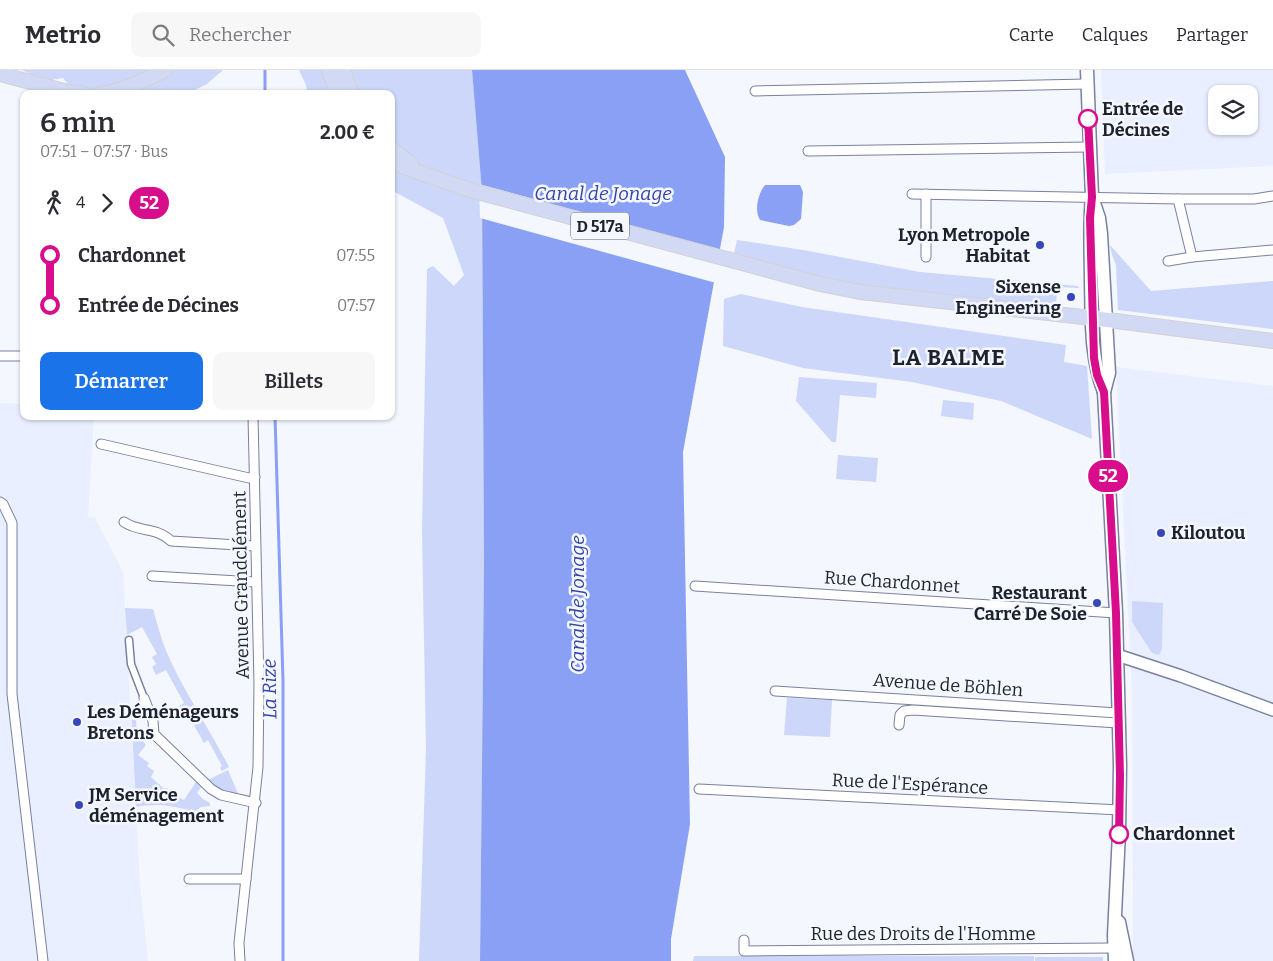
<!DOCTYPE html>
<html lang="fr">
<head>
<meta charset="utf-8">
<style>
  :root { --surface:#fff; --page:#f7f7f7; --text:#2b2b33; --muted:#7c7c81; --line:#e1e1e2; --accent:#1a73e8 }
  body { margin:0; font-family:Bitter,serif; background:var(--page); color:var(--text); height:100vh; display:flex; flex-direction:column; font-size:19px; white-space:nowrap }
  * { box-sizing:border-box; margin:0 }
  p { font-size:16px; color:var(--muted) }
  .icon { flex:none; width:28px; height:28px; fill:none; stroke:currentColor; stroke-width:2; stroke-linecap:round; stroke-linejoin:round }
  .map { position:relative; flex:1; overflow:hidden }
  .details { position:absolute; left:20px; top:20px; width:375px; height:330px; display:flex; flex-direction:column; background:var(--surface); border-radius:10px; box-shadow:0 1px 4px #0004 }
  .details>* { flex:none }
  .badge { padding:0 10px; border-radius:16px; font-size:18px; line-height:32px }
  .controls { position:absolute; left:1208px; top:15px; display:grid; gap:10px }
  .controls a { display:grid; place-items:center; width:50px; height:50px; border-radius:10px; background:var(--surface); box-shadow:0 1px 4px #0004; font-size:25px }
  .map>.badge { position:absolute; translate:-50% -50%; box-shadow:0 0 0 2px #fff }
  .legs { display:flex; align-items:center; gap:8px; height:55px; padding:0 20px; font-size:16px }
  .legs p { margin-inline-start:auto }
  .overview { display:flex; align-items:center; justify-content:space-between; height:85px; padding:0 20px }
  h1 { font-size:28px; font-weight:600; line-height:38px }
  .primary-button { display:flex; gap:10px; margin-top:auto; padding:10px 20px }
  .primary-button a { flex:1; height:58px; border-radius:10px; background:var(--accent); color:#fff; font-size:20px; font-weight:600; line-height:58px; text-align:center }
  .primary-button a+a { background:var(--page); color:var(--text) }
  ul { padding:0 20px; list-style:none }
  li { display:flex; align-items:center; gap:18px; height:50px; font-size:19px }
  li i { display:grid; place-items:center; width:8px; height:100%; margin:0 6px; background:currentColor }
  li i::after { content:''; width:12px; height:12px; margin:-6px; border:4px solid; border-radius:50%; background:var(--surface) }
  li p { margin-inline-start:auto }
  li:first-child i { background:linear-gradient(#0000 50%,currentColor 0) }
  li:last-child i { background:linear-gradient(currentColor 50%,#0000 0) }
  header { display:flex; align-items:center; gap:30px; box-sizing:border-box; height:70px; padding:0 25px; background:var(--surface); border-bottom:1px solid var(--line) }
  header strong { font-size:24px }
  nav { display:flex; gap:28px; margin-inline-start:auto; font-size:18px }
  .search { width:350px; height:45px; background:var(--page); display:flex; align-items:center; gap:12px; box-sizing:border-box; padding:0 18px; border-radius:10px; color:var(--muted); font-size:19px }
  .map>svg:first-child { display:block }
  .built { fill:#e9efff; fill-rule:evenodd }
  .green { fill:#ccd7fa }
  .water { fill:#89a0f5 }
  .pier { fill:#f4f7fd }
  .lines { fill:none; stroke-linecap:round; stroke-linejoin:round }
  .stream { stroke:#89a0f5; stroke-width:3 }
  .pedestrian-casing { stroke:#78819f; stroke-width:9 }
  .minor-casing { stroke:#78819f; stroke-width:11 }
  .tertiary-casing { stroke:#78819f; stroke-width:14 }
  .secondary-casing { stroke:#78819f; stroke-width:15 }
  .primary-casing { stroke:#d2d3d5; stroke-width:16 }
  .pedestrian { stroke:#fff; stroke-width:6 }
  .minor { stroke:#fff; stroke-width:9 }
  .tertiary { stroke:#fff; stroke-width:11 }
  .secondary { stroke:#fff; stroke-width:12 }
  .primary { stroke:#d1d9f4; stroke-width:14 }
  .line-1-casing { stroke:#fff; stroke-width:11 }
  .line-1 { stroke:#d80d8c; stroke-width:8 }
  .stop-1-dot { fill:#fff; stroke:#d80d8c; stroke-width:2.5 }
  .poi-dot { fill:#3747ba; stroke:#f4f7fd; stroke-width:2 }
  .labels { text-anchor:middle; stroke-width:5; stroke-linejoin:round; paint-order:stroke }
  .shield { fill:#f4f7fd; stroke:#5e626c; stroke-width:1 }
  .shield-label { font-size:16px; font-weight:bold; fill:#1e222e }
  .stop-label { font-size:18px; font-weight:bold; fill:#1e222e; stroke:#f4f7fd; text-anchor:start }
  .poi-label { font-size:18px; font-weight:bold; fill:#1e222e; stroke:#f4f7fd; text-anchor:end }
  .street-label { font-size:18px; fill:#1e222e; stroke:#f4f7fd }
  .water-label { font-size:19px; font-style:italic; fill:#3544a6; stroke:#f4f7fd }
  .district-label { font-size:22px; font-weight:bold; letter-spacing:1px; fill:#1e222e; stroke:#f4f7fd }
</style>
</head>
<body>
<header>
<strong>Metrio</strong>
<div class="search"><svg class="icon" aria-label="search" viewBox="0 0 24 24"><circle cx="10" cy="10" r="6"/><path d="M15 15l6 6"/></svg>Rechercher</div>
<nav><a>Carte</a><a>Calques</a><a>Partager</a></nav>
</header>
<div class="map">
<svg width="1273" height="891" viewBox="0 0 1273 891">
  <rect width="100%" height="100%" fill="#f4f7fd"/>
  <g class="built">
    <path d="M1101 0H1273V96L1105 104ZM1216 24H1249V56H1216Z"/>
    <polygon points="1116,297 1273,316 1273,891 1133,891 1132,621"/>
    <polygon points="0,333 24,334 24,346 94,346 88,447 95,448 123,502 140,813 148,891 0,891"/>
  </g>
  <g class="green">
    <polygon points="22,0 223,0 207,14 187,24 76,24 63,8 45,11"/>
    <polygon points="299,0 472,0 482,122 484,493 480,891 419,891 426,680 422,460 427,199 433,196 454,216 464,205 443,148 391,120 391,24 308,24 306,15"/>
    <polygon points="737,170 803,180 920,202 1078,216 1079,218 1057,217 1056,240 946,227 830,211 734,184"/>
    <polygon points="1110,175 1151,221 1273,211 1273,259 1118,240 1116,195 1112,185"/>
    <polygon points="741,224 802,237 1066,275 1064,292 1087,296 1092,369 1001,331 912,312 803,298 723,276 724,229"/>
    <polygon points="799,307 877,313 876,328 840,325 836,372 832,372 796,331"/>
    <polygon points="943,330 974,333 973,350 941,346"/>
    <polygon points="838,385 878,388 876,412 836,409"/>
    <polygon points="1132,531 1163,533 1162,579 1159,585 1152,583 1132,552"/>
    <path d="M125 538 153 539C157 553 161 569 167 583 184 622 209 658 229 697L222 701 220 698 222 696 208 670 204 673 190 648 193 645 190 639 183 642 179 636 184 633 166 600 156 605 152 597 156 594 152 587 157 584 142 557 127 565Z"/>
    <polygon points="787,628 832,630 830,667 784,665"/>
    <path d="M131 636H135L137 665H147L143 671 146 675 138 685 149 693 147 696 154 701 151 707 163 718H167C171 724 177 727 184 730L196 712 201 717 197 723 203 729 210 733V736L201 737 196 741C186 740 178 737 168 736 159 734 145 735 136 737Z"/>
    <polygon points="228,700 239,726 223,722 208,710"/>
    <polygon points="694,886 1034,886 1034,891 693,891"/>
    <rect x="1035" y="887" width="68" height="4"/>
  </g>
  <g class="water">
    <polygon points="472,0 685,0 725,87 724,157 683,382 690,754 671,869 671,891 480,891 484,493 482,122"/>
    <path d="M765 115H800L803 122 801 149 794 155 789 156 760 150C754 140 758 124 765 115Z"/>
  </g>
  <polygon class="pier" points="479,114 722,181 716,213 480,148"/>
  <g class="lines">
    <g class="stream">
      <polyline points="265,0 265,24"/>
      <polyline points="275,346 283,611 283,891"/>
    </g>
    <g class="pedestrian-casing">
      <polyline id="pedestrian" points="129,570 131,594 144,628"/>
    </g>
    <g class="minor-casing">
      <g id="minor">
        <polyline points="755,21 1087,14"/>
        <polyline points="808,81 1090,77"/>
        <polyline points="912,124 1178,129 1254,129 1273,126"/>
        <polyline points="1178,129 1192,187 1273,180"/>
        <polyline points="926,187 926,124"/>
        <polyline points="1168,191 1192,187"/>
        <polyline points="0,286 24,286"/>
        <polyline points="101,374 249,408 255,407"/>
        <polyline points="0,432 3,434 12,453 12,624 43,891"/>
        <path d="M124 452C140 463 155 456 171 471L255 476"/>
        <polyline points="152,506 256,512"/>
        <polyline points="695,516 1116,543"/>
        <polyline points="775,621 1118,643"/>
        <polyline points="144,628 153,651 154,664 211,719 221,725 256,733"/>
        <polyline points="899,655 900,645 904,641 913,640 1118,653"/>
        <polyline points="699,719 1120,740"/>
        <polyline points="189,809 246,809"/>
        <polyline points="744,870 744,881 1114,878"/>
        <polyline points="240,891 239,873 258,697 259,614 253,346"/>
      </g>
    </g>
    <g class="tertiary-casing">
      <polyline id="tertiary" points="1117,585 1181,606 1273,640"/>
    </g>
    <g class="secondary-casing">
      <g id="secondary">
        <path d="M1087 0 1092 127C1089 155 1091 183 1091 212 1092 248 1090 287 1104 322"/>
        <polyline points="1092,127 1099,148 1101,164 1109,303 1104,322 1116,543 1120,695 1119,763 1114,865 1115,891"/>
        <polyline points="1119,852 1127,891"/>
      </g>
    </g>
    <g class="primary-casing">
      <g id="primary">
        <polyline points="329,0 338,24"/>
        <polyline points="343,0 351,24"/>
        <polyline points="0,4 68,22 83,24"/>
        <path d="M99 24C119 23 147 9 165 0"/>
        <polyline points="391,78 411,94"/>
        <polyline points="391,90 404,97 470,120 820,214 860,222 1092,248 1273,271"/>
      </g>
    </g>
    <use href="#pedestrian" class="pedestrian"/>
    <use href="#minor" class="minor"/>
    <use href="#tertiary" class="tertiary"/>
    <use href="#secondary" class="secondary"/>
    <use href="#primary" class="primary"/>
  </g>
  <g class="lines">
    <g class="line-1-casing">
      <polyline id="line-1" points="1088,49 1092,127 1090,148 1094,288 1097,305 1104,322 1116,543 1120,706 1119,764"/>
    </g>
    <use href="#line-1" class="line-1"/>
  </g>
  <g class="stop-1-dot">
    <circle cx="1088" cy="49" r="9"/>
    <circle cx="1119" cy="764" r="9"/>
  </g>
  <g class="poi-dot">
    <circle cx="1040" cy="175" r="5"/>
    <circle cx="1071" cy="227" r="5"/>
    <circle cx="1161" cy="463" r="5"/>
    <circle cx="1097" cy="533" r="5"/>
    <circle cx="77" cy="652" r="5"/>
    <circle cx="79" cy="735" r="5"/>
  </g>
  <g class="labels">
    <rect class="shield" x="571" y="142.5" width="58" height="27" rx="4"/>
    <g class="shield-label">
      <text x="600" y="162">D 517a</text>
    </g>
    <g class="stop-label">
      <text x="1102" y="45">Entrée de<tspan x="1102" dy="21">Décines</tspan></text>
      <text x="1133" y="770">Chardonnet</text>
    </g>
    <g class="poi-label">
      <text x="1030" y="171">Lyon Metropole<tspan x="1030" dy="21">Habitat</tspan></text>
      <text x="1061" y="223">Sixense<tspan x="1061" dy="21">Engineering</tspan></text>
      <text x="1171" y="469" text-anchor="start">Kiloutou</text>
      <text x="1087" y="529">Restaurant<tspan x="1087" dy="21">Carré De Soie</tspan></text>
      <text x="87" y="648" text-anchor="start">Les Déménageurs<tspan x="87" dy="21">Bretons</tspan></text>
      <text x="89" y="731" text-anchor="start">JM Service<tspan x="89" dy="21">déménagement</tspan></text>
    </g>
    <g class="street-label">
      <text transform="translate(892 512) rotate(4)" y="6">Rue Chardonnet</text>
      <text transform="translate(241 515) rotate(-91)" y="6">Avenue Grandclément</text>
      <text transform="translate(948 615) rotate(4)" y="6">Avenue de Böhlen</text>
      <text transform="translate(910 714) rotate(3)" y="6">Rue de l'Espérance</text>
      <text x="923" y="870">Rue des Droits de l'Homme</text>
    </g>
    <g class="water-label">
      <text x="603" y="130">Canal de Jonage</text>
      <text transform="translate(577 534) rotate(-90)" y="7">Canal de Jonage</text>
      <text transform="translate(269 619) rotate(-91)" y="7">La Rize</text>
    </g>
    <g class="district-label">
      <text x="949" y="295">LA BALME</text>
    </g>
  </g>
</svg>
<div class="controls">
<a><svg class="icon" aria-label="layers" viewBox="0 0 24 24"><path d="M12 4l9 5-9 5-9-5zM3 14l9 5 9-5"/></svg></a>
</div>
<b class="badge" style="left:1108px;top:406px;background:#d80d8c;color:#fff">52</b>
<section class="details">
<div class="overview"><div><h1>6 min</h1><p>07:51 – 07:57 · Bus</p></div><b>2.00 €</b></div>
<div class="legs"><svg class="icon" aria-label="walk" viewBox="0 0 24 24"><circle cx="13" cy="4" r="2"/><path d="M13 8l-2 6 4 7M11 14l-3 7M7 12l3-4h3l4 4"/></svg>4<svg class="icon" aria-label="forward" viewBox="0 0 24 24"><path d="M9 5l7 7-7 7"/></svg><b class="badge" style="background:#d80d8c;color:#fff">52</b></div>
<ul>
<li><i style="color:#d80d8c"></i><b>Chardonnet</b><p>07:55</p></li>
<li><i style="color:#d80d8c"></i><b>Entrée de Décines</b><p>07:57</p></li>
</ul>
<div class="primary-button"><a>Démarrer</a><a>Billets</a></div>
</section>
</div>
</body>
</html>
